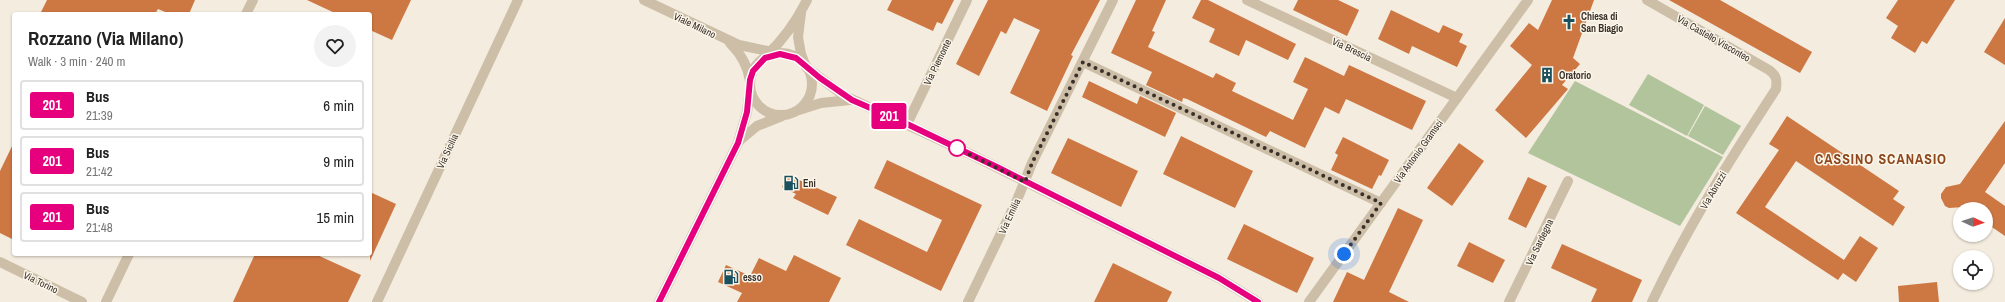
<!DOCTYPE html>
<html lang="en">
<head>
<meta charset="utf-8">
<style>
  :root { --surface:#fff; --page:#f2f2f2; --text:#222; --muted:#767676; --line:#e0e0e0 }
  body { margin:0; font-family:"Archivo Narrow",sans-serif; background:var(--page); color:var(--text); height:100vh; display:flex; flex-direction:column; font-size:15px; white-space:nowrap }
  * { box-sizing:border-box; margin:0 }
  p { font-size:13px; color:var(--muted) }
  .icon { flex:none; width:22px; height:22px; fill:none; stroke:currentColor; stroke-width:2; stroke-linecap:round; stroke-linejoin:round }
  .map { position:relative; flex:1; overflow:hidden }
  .side { position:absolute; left:12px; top:12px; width:360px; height:244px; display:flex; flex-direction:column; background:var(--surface); border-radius:4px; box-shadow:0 1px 3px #0004 }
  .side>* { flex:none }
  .badge { padding:0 8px; border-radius:3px; font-size:14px; line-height:26px }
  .needle { width:26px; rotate:93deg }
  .buttons { position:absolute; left:1953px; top:202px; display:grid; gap:8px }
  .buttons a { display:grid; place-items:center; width:40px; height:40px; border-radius:50%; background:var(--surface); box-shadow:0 1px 3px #0004; font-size:20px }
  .you { position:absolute; width:20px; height:20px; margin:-10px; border:3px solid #fff; border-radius:50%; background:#1a73e8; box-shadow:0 0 0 6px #1a73e833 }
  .map>.badge { position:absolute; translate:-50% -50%; box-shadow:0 0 0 2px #fff }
  .round { display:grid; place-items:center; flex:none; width:42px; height:42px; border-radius:21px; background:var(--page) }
  .summary { display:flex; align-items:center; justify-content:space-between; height:68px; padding:0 16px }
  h1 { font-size:19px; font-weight:800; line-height:30px }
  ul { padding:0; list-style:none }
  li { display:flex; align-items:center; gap:12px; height:50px; margin:0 8px 6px; padding:0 8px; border:2px solid var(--line); border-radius:4px }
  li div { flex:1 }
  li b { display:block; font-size:15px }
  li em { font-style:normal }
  li .badge { min-width:44px; font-weight:700; text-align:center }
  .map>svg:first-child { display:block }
  .green { fill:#b1c49c }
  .building { fill:#cd7743 }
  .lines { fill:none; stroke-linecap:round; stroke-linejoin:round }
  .minor { stroke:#cdbea8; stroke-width:10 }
  .line-casing { stroke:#fff; stroke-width:9 }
  .line { stroke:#e6007e; stroke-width:6 }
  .walk { stroke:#3a3029; stroke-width:4; stroke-dasharray:0 7.2 }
  .stop-dot { fill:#fff; stroke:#e6007e; stroke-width:2 }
  .labels { text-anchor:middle; stroke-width:3; stroke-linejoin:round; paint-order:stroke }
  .poi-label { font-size:10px; font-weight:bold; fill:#3a3029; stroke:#fbf6ea; text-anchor:start }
  .street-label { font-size:10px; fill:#3a3029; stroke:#fbf6ea }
  .district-label { font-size:14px; font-weight:bold; letter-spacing:1px; fill:#8e471d; stroke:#fbf6ea }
</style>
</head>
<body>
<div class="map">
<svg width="2005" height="302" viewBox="0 0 2005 302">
  <rect width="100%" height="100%" fill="#f4ecde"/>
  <g class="green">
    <polygon points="1648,74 1704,105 1687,136 1629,105"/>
    <polygon points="1575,81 1723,157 1680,226 1528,153"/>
    <polygon points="1705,106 1741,126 1723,155 1688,136"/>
  </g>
  <g class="building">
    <polygon points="47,0 195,0 189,14 170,14 158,9 155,14 40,14"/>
    <polygon points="307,0 411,0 392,40 370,30 370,14 337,14"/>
    <polygon points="892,0 954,0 942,24 937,22 933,31 887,10"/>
    <polygon points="988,0 1100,0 1071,55 1073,56 1047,111 1010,93 1040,30 1014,18 1006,34 1001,31 979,76 956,64"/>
    <polygon points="1136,0 1166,0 1152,31 1155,32 1148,47 1213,78 1216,73 1236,83 1232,91 1293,120 1308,89 1293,82 1305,57 1344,76 1349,65 1426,101 1412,130 1346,99 1339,114 1325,107 1305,148 1270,131 1266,137 1187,99 1183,98 1182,102 1146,85 1152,72 1111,53"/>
    <polygon points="1201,0 1208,0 1296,44 1288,60 1246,40 1239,56 1209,42 1215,29 1192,18"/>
    <polygon points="1298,0 1338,0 1359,10 1347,36 1293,10"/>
    <polygon points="1552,0 1594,0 1573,58 1580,64 1562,85 1568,89 1526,138 1495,110 1532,65 1510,46 1529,23 1538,30"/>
    <polygon points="1669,0 1720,0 1812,52 1800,73"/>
    <polygon points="1898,0 1955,0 1927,44 1922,41 1915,53 1891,38 1898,26 1886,18"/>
    <polygon points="1391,10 1439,33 1443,25 1463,34 1459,42 1467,46 1457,67 1412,46 1409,54 1378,39"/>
    <polygon points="2005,18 2005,65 1984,52"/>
    <polygon points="1089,81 1137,104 1140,96 1176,113 1165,137 1082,97"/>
    <polygon points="1787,116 1899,191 1893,199 1905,207 1893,226 1796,161 1765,207 1844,260 1860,236 1878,248 1856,282 1843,273 1838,280 1736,213 1779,150 1769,144"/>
    <polygon points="2005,121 2005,163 1985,192 2005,206 2005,236 1986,223 1986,209 1967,209 1964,207 1949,208 1945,206 1941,198 1941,194 1946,187 1960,184"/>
    <polygon points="1181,136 1253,171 1235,208 1163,174"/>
    <polygon points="1343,137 1389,160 1381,176 1379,175 1372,189 1331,170 1338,155 1335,153"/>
    <polygon points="1068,138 1138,171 1121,207 1051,173"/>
    <polygon points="14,142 14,240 0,233 0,171"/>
    <polygon points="1459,143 1484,161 1452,206 1427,188"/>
    <polygon points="887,160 982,205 941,291 846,245 859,219 927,252 942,220 874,188"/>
    <polygon points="788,175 837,197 828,215 793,198 796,194 782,187"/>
    <polygon points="1528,177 1547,186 1526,228 1508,219"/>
    <polygon points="370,192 396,204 370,261"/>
    <polygon points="1398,208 1423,220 1389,292 1409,302 1333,302 1347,272 1364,280"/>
    <polygon points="1244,224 1314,258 1297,293 1227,259"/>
    <polygon points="1469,242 1505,260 1493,283 1457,266"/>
    <polygon points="1562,244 1642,280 1632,302 1591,302 1597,289 1551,268"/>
    <polygon points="255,254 315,254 361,275 348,302 233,302"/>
    <polygon points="794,255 841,278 829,302 737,302 742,293 718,282 726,265 750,276 759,258 786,271"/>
    <polygon points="1113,263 1172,292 1167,302 1094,302"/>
    <polygon points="1937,282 1939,302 1899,302 1898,286"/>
  </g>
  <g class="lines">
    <g class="minor">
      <polyline points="644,0 739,45 777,53"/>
      <polyline points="1247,0 1457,98"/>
      <path d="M1647 0 1769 70C1777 76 1777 80 1776 89 1731 158 1687 228 1652 302"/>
      <polyline points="801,13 798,37 801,54 806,67 843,95 972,155 1219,278 1258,302"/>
      <polyline points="246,14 253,0"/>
      <path d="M730 43C741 54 748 66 750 81"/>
      <circle cx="781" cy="84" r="31"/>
      <path d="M767 55C783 40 797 20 807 0"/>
      <polyline points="1083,62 1381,203"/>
      <polyline points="799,110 821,103 850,100"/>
      <polyline points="907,124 967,0"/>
      <polyline points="739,141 757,126 782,116"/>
      <polyline points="0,262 82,302"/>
      <polyline points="106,302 129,254"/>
      <polyline points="377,302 518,0"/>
      <polyline points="659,302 738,143 747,112 750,88"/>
      <polyline points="968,302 1017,200 1032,163 1113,0"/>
      <polyline points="1309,302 1528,0"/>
      <polyline points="1509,302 1568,181"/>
    </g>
  </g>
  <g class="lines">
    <g class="line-casing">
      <polyline id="line" points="659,302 738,143 747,112 750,80 753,71 765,58 780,54 796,58 820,78 852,100 907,124 999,168 1219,278 1258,302"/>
    </g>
    <use href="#line" class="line"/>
    <polyline class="walk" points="957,148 1025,182 1032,163 1083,62 1381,203 1344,254"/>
  </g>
  <defs>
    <g id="church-bare" transform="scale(1.2)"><path d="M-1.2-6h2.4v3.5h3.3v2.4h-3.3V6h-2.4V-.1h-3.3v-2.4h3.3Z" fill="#1b515e" stroke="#fbf6ea" stroke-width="2.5" paint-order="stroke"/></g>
    <g id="building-bare" transform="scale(1.2)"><path d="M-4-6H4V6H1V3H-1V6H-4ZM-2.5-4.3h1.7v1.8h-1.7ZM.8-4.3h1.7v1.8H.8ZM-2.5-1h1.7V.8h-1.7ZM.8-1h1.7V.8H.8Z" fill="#1b515e" stroke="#fbf6ea" stroke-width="2.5" paint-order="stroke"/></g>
    <g id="fuel-bare" transform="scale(1.2)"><path d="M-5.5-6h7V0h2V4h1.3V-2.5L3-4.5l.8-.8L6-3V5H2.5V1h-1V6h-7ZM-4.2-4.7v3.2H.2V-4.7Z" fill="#1b515e" stroke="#fbf6ea" stroke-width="2.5" paint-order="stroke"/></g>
  </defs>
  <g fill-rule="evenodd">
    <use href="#church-bare" x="1569" y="22"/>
    <use href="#building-bare" x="1547" y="75"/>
    <use href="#fuel-bare" x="791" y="183"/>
    <use href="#fuel-bare" x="731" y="277"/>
  </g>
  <circle class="stop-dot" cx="957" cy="148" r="8"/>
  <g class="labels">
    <g class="poi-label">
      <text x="1581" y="20">Chiesa di<tspan x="1581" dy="12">San Biagio</tspan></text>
      <text x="1559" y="79">Oratorio</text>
      <text x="803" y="187">Eni</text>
      <text x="743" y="281">esso</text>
    </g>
    <g class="street-label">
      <text transform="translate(695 25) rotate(26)" y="4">Viale Milano</text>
      <text transform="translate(1714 38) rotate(30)" y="4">Via Castello Visconteo</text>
      <text transform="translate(1352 49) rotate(25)" y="4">Via Brescia</text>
      <text transform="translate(937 62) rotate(-64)" y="4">Via Piemonte</text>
      <text transform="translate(447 151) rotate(-65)" y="4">Via Sicilia</text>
      <text transform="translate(1418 151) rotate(-54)" y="4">Via Antonio Gramsci</text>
      <text transform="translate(1713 190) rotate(-60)" y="4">Via Abruzzi</text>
      <text transform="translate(1009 216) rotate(-65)" y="4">Via Emilia</text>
      <text transform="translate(1539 242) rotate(-64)" y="4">Via Sardegna</text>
      <text transform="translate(41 282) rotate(26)" y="4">Via Torino</text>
    </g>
    <g class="district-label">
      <text x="1881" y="164">CASSINO SCANASIO</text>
    </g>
  </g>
</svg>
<div class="buttons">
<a><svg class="needle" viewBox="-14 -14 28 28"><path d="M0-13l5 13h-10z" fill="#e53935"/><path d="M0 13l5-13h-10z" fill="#767676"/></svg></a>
<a><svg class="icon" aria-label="locate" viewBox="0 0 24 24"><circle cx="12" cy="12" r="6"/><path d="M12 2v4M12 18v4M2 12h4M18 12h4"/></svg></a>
</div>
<div class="you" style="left:1344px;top:254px"></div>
<b class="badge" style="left:889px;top:116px;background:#e6007e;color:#fff">201</b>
<section class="side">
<div class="summary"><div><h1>Rozzano (Via Milano)</h1><p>Walk · 3 min · 240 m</p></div><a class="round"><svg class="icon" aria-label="heart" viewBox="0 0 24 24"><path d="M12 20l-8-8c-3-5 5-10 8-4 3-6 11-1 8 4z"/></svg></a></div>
<ul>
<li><span class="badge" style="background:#e6007e;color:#fff">201</span><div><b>Bus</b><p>21:39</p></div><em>6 min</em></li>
<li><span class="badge" style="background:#e6007e;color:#fff">201</span><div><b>Bus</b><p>21:42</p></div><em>9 min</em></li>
<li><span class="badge" style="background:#e6007e;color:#fff">201</span><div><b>Bus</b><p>21:48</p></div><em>15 min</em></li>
</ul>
</section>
</div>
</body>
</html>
